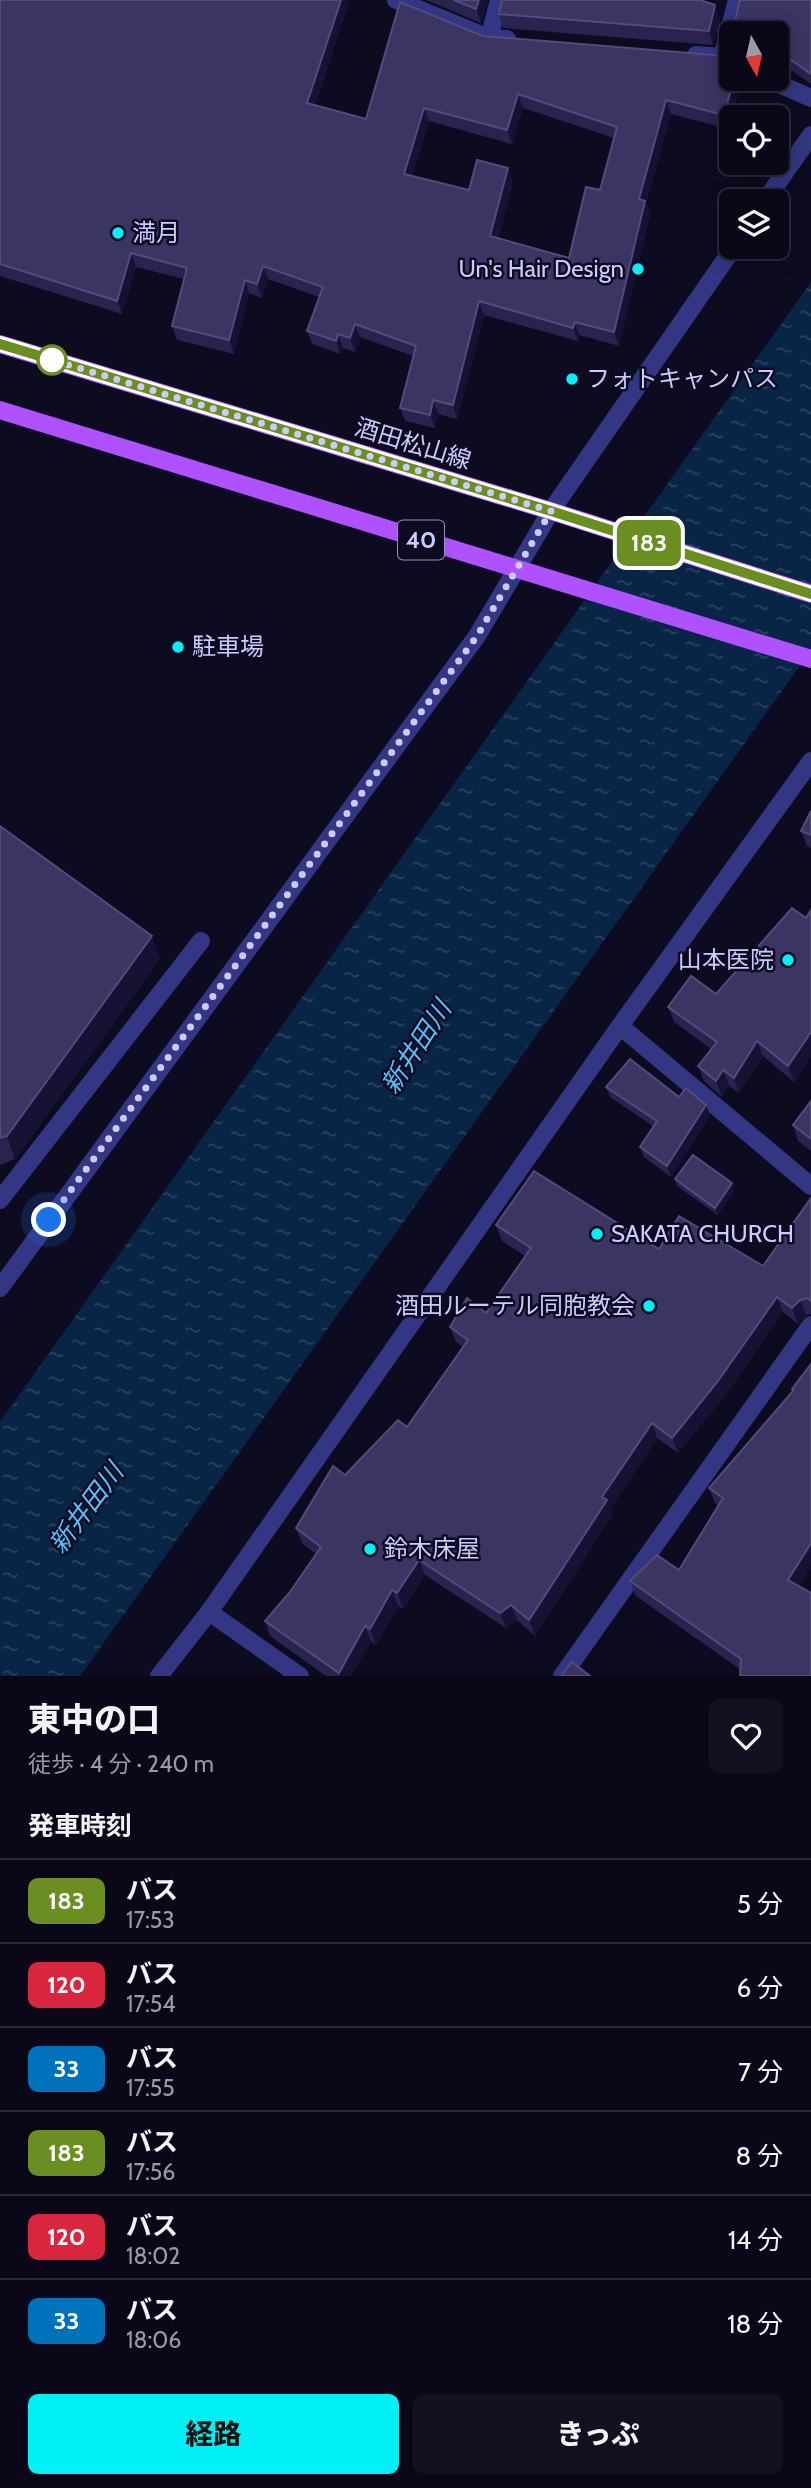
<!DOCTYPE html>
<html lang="ja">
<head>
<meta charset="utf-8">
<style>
  :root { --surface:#0a0818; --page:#131121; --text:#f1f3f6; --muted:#999aa2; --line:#2a2937; --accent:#00f0f5 }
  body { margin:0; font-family:Cabin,"Noto Sans JP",sans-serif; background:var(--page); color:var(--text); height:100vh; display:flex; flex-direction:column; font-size:26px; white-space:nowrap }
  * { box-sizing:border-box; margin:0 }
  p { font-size:23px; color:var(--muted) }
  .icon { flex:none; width:38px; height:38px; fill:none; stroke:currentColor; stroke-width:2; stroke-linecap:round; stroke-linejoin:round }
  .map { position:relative; height:1676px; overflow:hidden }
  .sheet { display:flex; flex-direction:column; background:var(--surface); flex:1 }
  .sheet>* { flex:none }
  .badge { padding:0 14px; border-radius:10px; font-size:24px; line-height:46px }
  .needle { width:46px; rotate:172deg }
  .tools { position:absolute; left:719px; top:21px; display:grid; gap:14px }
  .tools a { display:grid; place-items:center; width:70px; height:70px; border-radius:10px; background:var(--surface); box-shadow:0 4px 18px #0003,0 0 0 2px var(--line); font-size:35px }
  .you { position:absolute; width:35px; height:35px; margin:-18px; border:5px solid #fff; border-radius:50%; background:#1a73e8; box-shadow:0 0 0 10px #1a73e833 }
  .map>.badge { position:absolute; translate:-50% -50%; box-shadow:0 0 0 4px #fff }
  h2 { padding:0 28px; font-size:26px; line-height:63px }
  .round { display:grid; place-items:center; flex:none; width:74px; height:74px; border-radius:10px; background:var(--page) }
  .overview { display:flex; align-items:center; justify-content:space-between; height:119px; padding:0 28px }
  h1 { font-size:33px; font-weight:800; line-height:52px }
  .primary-button { display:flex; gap:14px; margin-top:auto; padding:14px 28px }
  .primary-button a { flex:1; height:80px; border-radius:10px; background:var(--accent); color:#111; font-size:28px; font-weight:800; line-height:80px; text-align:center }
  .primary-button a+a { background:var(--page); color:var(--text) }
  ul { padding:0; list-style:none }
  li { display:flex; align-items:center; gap:21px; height:84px; padding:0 28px; border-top:2px solid var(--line) }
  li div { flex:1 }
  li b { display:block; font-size:26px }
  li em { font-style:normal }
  li .badge { min-width:77px; font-weight:700; text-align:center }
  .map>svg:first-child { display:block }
  .water { fill:url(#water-ripples) }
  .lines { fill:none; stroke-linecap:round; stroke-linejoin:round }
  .service { stroke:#333682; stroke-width:18 }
  .minor { stroke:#333682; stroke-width:18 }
  .tertiary { stroke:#333682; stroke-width:18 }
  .primary { stroke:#b051ff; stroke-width:18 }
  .wall { fill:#28234f; fill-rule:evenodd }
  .shaded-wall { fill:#161234 }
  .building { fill:#3a3562; stroke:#514c7b; stroke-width:2; fill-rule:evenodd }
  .line-casing { stroke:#fff; stroke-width:16 }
  .line { stroke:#6b8e23; stroke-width:10 }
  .walk { stroke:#cccaff; stroke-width:7; stroke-dasharray:0 12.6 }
  .poi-dot { fill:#00f0f5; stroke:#0d0b20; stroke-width:2.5 }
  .stop-dot { fill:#fff; stroke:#6b8e23; stroke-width:3.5 }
  .labels { text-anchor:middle; stroke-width:5; stroke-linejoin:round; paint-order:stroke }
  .shield { fill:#0d0b20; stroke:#9391bc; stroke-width:2 }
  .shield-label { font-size:23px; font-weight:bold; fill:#cccaff }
  .poi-label { font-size:24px; fill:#cccaff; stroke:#0d0b20; text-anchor:start }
  .street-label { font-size:24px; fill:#cccaff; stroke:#0d0b20 }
  .water-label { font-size:26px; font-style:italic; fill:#58bfff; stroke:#0d0b20 }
</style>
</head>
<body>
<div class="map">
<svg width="811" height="1676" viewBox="0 0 811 1676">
  <defs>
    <pattern id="water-ripples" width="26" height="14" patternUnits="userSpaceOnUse" patternTransform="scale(1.75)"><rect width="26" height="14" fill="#092546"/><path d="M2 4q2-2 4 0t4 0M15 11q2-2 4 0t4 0" fill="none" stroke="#2c4362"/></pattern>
  </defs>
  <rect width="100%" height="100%" fill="#0d0b20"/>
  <polygon class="water" points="811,282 811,650 80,1676 0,1676 0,1422"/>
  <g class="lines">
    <polyline class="service" points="0,1200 201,941"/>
    <g class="minor">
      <polyline points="396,0 489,38 507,39"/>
      <polyline points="489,38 499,0"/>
      <polyline points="696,55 722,57 732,62"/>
      <polyline points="722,57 737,0"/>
      <polyline points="768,79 811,98"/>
      <polyline points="765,201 811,135"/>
      <polyline points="620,1026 811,1186"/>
      <polyline points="0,1288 477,636 551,511 734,247"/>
      <polyline points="209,1612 300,1676"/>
      <polyline points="562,1676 811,1325"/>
    </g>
    <polyline class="tertiary" points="159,1676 209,1612 620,1026 811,761"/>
    <g class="primary">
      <polyline points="0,344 551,511 811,594"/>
      <polyline points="0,410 811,659"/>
    </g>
  </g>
  <g class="wall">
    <path d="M0 0 315 105 366 119 483 36 714 55 729 129 671 114 646 203 650 214 619 346 579 335 578 341 484 315 457 419 438 414 435 428 405 421 400 408 413 356 360 337 355 352 343 348 340 354 312 344 307 331 319 297 268 279 262 298 249 293 234 354 177 340 172 326 184 279 136 267 122 314 0 276ZM523 108 614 138 600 190 569 258 498 238 513 182 469 190 412 176 429 121 512 144Z"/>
    <polygon points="426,0 488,0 481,23"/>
    <polygon points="811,0 811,84 777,60 777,33 732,33"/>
    <polygon points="715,5 720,18 713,45 503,28 499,14"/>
    <polygon points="811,811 811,848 807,846 801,831"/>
    <polygon points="0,826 160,959 15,1159 0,1165"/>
    <polygon points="811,910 811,1056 794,1082 763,1056 739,1093 729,1086 722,1097 704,1081 698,1066 711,1049 674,1022 668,1007 716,994 806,918"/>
    <polygon points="606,1087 679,1097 706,1105 710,1116 671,1177 644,1157 640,1147 653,1126 610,1097"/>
    <polygon points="811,1101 811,1151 798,1141 793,1125"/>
    <polygon points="675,1179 734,1190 718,1215 677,1186"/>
    <polygon points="811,1198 811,1314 806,1315 798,1324 783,1312 724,1397 678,1453 657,1438 610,1509 612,1515 535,1636 517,1620 506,1628 425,1575 403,1609 398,1606 376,1645 371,1641 351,1676 326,1676 270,1636 265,1621 290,1592 316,1554 302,1543 296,1528 345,1475 407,1427 463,1347 456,1342 450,1327 486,1313 525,1256 502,1241 496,1225 659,1249 763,1266"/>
    <polygon points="811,1364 741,1670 636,1596 630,1581 679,1570 718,1506 715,1503 709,1488 793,1391 792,1389"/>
  </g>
  <g class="shaded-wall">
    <polygon points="341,0 350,0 312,116 307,103"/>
    <polygon points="479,0 488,0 481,23 476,9"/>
    <polygon points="715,5 720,18 713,45 709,31"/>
    <polygon points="734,79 742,79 729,129 724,115"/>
    <polygon points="518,94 523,108 512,144 507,130"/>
    <polygon points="666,100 671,114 646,203 650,214 619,346 614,332 639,199"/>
    <polygon points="424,108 429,121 409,187 404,174"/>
    <polygon points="508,168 513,182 495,250 490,236"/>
    <polygon points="131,253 136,267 122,314 117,301"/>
    <polygon points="263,266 268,279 262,298 257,284"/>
    <polygon points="245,280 249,293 234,354 229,340"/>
    <polygon points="479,301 484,315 457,419 453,405"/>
    <polygon points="575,322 579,335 578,341 573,328"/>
    <polygon points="355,324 360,337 355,352 350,338"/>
    <polygon points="338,334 343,348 340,354 336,341"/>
    <polygon points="433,400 438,414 435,428 430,415"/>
    <polygon points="152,936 160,959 15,1159 7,1136"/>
    <polygon points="811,1032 811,1056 794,1082 788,1066"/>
    <polygon points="757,1041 763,1056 739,1093 734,1078"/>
    <polygon points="723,1070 729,1086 722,1097 716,1081"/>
    <polygon points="706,1105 710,1116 671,1177 667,1166"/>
    <polygon points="732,1183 734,1190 718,1215 715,1208"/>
    <polygon points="777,1297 783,1312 724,1397 678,1453 672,1438"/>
    <polygon points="800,1300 806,1315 798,1324 792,1308"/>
    <polygon points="652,1423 657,1438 610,1509 612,1515 535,1636 529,1620 602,1497"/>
    <polygon points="811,1543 811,1567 794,1595 788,1580"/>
    <polygon points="419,1560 425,1575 403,1609 397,1593"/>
    <polygon points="392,1590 398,1606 376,1645 370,1629"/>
    <polygon points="511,1605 517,1620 506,1628 500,1613"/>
    <polygon points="365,1626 371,1641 351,1676 340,1676 339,1673"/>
  </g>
  <g class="building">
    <path d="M0 0H341L307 103 366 119 400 2 483 36 714 55 727 60 732 57V79H734L724 115 666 100 639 199 645 201 614 332 575 322 573 328 479 301 453 405 433 400 430 415 400 408 416 346 355 324 350 338 338 334 336 341 307 331 323 287 263 266 257 284 245 280 229 340 172 326 187 268 131 253 117 301 0 264ZM518 94 617 127 600 190 586 187 569 258 490 236 508 168 477 160 469 190 404 174 424 108 507 130Z"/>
    <polygon points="454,0 479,0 476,9"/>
    <polygon points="502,0 700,0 715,5 709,31 499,14"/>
    <polygon points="740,0 811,0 811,74 777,50 777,33 753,33 748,30 746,33 732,33"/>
    <polygon points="811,811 811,835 801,831"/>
    <polygon points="0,826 152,936 7,1136 0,1138"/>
    <polygon points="792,908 806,918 811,910 811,1032 788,1066 757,1041 734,1078 723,1070 716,1081 698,1066 717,1042 668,1007 691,976 716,994"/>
    <polygon points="630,1059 679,1097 686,1088 706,1105 667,1166 640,1147 657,1121 606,1087"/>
    <polygon points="811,1101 811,1139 793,1125"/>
    <polygon points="693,1155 732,1183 715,1208 675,1179"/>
    <polygon points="534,1171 659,1249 679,1216 763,1266 811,1198 811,1301 807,1298 800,1300 792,1308 777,1297 718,1381 672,1438 652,1423 602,1497 607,1500 529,1620 511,1605 500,1613 419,1560 397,1593 392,1590 370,1629 365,1626 339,1673 265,1621 290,1592 321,1547 296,1528 333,1466 345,1475 398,1420 407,1427 468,1340 450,1327 467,1298 486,1313 531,1248 496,1225"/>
    <polygon points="811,1364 811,1543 788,1580 811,1593 811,1676 740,1676 741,1659 630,1581 657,1555 679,1570 723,1498 709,1488 794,1390 792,1389"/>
    <polygon points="572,1662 590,1676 561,1676"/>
  </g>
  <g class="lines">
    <g class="line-casing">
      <polyline id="line" points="0,344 551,511 811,594"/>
    </g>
    <use href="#line" class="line"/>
    <polyline class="walk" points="49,1220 477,636 551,511 49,359 52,360"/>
  </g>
  <g class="poi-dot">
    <circle cx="118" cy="233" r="7"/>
    <circle cx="638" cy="269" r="7"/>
    <circle cx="572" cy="379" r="7"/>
    <circle cx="178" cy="647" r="7"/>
    <circle cx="788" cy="960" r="7"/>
    <circle cx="597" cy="1234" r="7"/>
    <circle cx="649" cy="1306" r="7"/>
    <circle cx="370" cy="1549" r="7"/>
  </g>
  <circle class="stop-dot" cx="52" cy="360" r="14"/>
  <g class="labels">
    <rect class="shield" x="398" y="520.5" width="46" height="39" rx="5"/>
    <g class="shield-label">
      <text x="421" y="548">40</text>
    </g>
    <g class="poi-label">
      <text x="132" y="241">満月</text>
      <text x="624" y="277" text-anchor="end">Un's Hair Design</text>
      <text x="586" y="387">フォトキャンパス</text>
      <text x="192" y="655">駐車場</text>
      <text x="774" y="968" text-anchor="end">山本医院</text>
      <text x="611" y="1242">SAKATA CHURCH</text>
      <text x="635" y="1314" text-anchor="end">酒田ルーテル同胞教会</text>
      <text x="384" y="1557">鈴木床屋</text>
    </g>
    <g class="street-label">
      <text transform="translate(413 444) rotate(17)" y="8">酒田松山線</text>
    </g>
    <g class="water-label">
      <text transform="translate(416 1047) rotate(-57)" y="9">新井田川</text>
      <text transform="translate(86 1508) rotate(-53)" y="9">新井田川</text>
    </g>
  </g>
</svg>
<div class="tools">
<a><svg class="needle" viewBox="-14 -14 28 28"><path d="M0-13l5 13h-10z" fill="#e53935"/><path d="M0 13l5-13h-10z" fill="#999aa2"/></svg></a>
<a><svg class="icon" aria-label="locate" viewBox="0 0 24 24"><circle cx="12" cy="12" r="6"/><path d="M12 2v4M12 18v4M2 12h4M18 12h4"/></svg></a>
<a><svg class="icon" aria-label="layers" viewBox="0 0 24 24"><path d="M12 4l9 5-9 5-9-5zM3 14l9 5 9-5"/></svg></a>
</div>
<div class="you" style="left:49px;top:1220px"></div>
<b class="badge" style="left:649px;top:543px;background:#6b8e23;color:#fff">183</b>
</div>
<section class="sheet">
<div class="overview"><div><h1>東中の口</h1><p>徒歩 · 4 分 · 240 m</p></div><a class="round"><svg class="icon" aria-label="heart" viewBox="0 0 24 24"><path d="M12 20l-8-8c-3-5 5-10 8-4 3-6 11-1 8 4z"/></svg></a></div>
<h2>発車時刻</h2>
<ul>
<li><span class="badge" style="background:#6b8e23;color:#fff">183</span><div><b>バス</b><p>17:53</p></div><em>5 分</em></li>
<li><span class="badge" style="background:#d7263d;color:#fff">120</span><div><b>バス</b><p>17:54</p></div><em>6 分</em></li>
<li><span class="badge" style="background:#0072bc;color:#fff">33</span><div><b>バス</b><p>17:55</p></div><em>7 分</em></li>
<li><span class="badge" style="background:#6b8e23;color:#fff">183</span><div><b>バス</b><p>17:56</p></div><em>8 分</em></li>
<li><span class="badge" style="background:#d7263d;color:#fff">120</span><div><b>バス</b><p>18:02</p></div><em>14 分</em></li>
<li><span class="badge" style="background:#0072bc;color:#fff">33</span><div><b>バス</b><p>18:06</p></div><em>18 分</em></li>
</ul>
<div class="primary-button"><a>経路</a><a>きっぷ</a></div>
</section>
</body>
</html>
